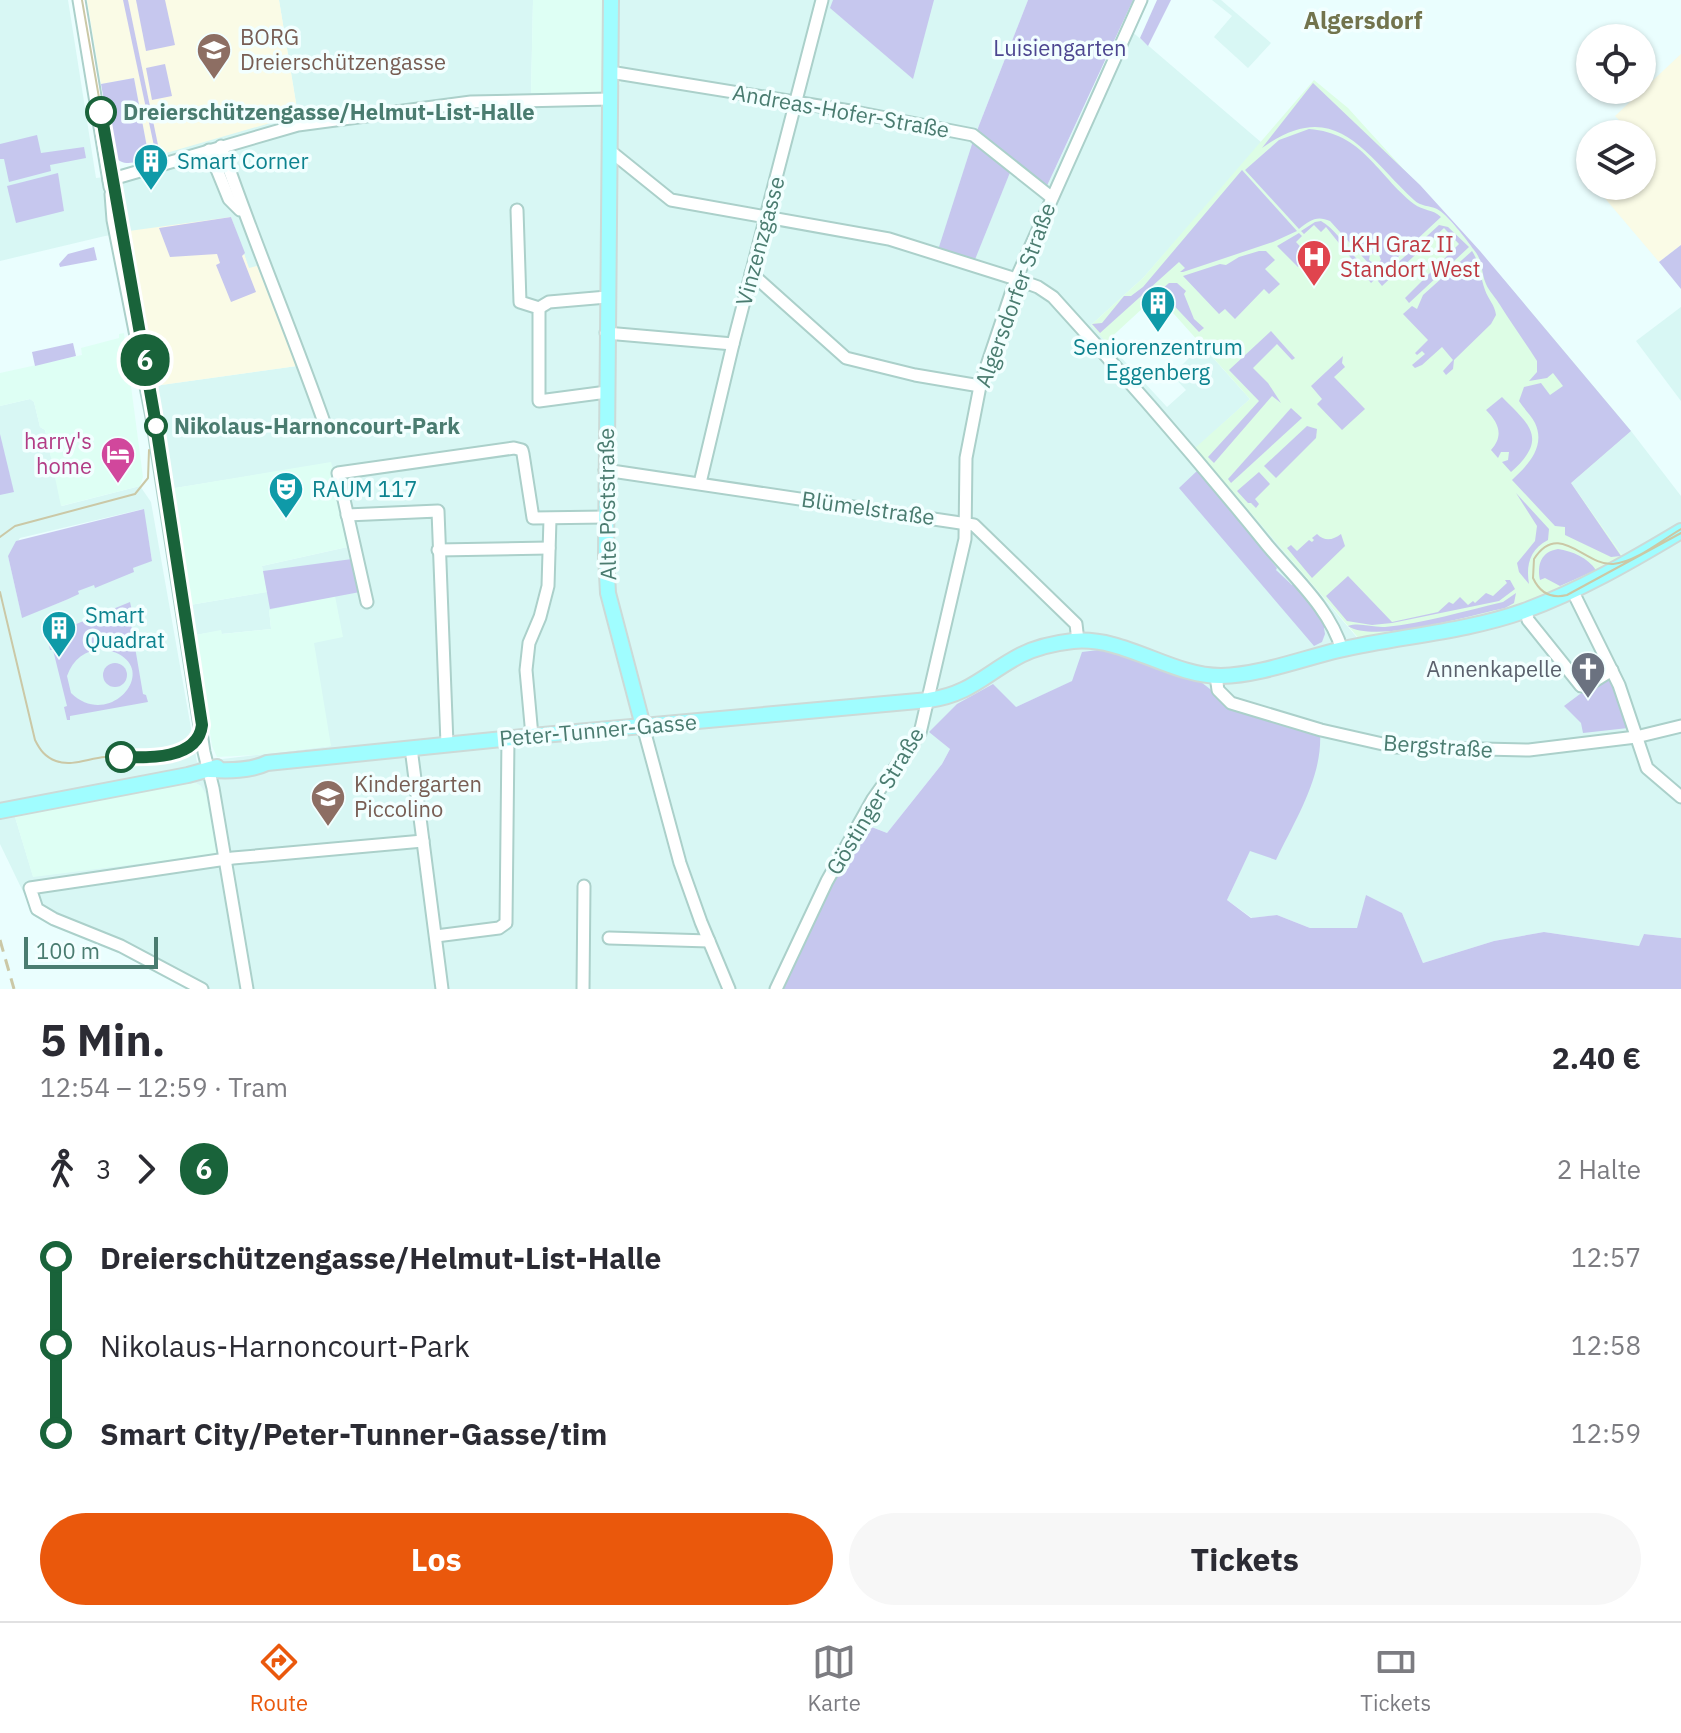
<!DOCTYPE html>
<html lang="de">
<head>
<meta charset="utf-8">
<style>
  :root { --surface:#fff; --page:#f7f7f7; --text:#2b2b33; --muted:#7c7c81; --line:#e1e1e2; --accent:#ea580c }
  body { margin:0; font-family:"IBM Plex Sans",sans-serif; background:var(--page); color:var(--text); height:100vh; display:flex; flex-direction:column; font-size:30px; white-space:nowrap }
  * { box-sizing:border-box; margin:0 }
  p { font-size:26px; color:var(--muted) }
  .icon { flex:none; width:44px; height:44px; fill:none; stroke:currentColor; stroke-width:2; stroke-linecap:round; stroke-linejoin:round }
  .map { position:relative; height:989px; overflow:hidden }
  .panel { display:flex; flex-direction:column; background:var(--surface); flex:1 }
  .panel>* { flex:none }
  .badge { padding:0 16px; border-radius:26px; font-size:28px; line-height:52px }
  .fabs { position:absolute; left:1576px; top:24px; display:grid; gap:16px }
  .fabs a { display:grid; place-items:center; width:80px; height:80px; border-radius:50%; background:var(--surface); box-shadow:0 2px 6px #0004; font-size:40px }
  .scale { position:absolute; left:24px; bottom:20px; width:134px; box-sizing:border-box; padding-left:8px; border:4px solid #4a7c70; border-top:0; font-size:22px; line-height:28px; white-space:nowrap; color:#4a7c70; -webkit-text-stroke:6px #f2ffff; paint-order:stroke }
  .map>.badge { position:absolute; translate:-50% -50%; box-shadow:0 0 0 4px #fff }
  .legs { display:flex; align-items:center; gap:12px; height:88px; padding:0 40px; font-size:26px }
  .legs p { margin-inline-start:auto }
  .head { display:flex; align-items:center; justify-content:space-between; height:136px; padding:0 40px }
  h1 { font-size:44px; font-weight:700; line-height:60px }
  .button { display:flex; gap:16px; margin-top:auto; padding:16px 40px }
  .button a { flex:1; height:92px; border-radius:48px; background:var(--accent); color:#fff; font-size:32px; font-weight:700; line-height:92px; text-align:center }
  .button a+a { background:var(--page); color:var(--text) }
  ul { padding:0 40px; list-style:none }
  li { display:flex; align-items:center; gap:28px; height:88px; font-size:30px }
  li i { display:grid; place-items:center; width:12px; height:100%; margin:0 10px; background:currentColor }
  li i::after { content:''; width:20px; height:20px; margin:-10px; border:6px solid; border-radius:50%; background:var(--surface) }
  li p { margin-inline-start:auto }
  li:first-child i { background:linear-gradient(#0000 50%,currentColor 0) }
  li:last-child i { background:linear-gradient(currentColor 50%,#0000 0) }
  .tabs { display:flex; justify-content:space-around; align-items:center; height:112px; border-top:2px solid var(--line); background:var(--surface); font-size:22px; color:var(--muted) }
  .tabs a { display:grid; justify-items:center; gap:4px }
  .tabs .active { color:var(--accent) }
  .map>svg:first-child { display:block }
  .residential { fill:#d8f7f4; fill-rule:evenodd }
  .commercial { fill:#defff4 }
  .education { fill:#fafbe6 }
  .medical { fill:#ddfde5 }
  .green { fill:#c6c7ee; fill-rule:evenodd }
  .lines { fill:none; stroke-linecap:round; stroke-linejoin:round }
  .minor-casing { stroke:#abd0ca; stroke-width:15 }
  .major-casing { stroke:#ccdad7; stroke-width:18 }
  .minor { stroke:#fff; stroke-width:11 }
  .major { stroke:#a0fdff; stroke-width:14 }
  .tram { stroke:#cbc8a6; stroke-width:2 }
  .rail { stroke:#cbc8a6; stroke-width:3; stroke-dasharray:12 8; stroke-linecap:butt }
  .line-1-casing { stroke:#fff; stroke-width:18 }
  .line-1 { stroke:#19633a; stroke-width:12 }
  .stop-1-dot { fill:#fff; stroke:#19633a; stroke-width:4 }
  .labels { text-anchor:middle; stroke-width:7; stroke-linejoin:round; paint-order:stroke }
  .education-label { font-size:22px; fill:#785e54; stroke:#f2ffff; text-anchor:start }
  .park-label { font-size:22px; fill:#4d4690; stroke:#f2ffff }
  .street-label { font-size:22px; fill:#4a7c70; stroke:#f2ffff }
  .stop-label { font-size:22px; font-weight:bold; fill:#4a7c70; stroke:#f2ffff; text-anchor:start }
  .culture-label { font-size:22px; fill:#0d838f; stroke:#f2ffff; text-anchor:start }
  .health-label { font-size:22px; fill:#be3a42; stroke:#f2ffff; text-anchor:start }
  .hotel-label { font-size:22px; fill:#b23c85; stroke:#f2ffff; text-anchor:end }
  .worship-label { font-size:22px; fill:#5b616d; stroke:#f2ffff; text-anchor:end }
  .neighbourhood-label { font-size:24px; font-weight:bold; fill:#72744d; stroke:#f2ffff }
</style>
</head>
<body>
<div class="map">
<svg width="1681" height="989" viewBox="0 0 1681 989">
  <rect width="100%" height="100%" fill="#eafefe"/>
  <g class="residential">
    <path d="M0 0H68L96 178 123 175 150 167 149 158 171 150 298 115 279 0H533L531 93 597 94 610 99 621 82V65L617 61 618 0H1028L976 133 1046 188 1123 24 1262 143 1143 278 1091 325 1167 407 1186 390 1172 375 1190 357 1193 359 1205 349 1250 399 1196 448 1360 641 1624 558 1571 483 1631 431 1681 496V938L1644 934 1639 946 1544 932 1494 941 1423 963 1402 913 1366 896 1358 928H1310L1277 915 1252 918 1227 900 1250 850 1277 859 1073 681 1016 707 930 732 950 749 942 764 887 833 865 824 791 967 783 989H194L145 962 41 916 28 902 0 844V406L30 399 34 402 40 427 45 430 62 506 140 486 151 502 197 762 331 746 269 609 271 629 221 634 220 631 195 635 190 605 266 592 262 566 352 546 330 463 169 489 154 386 297 366 257 266 249 269 231 217 105 236 0 261ZM143 509 152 560 77 591 66 600 22 617 8 556 20 538ZM193 782 201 786 33 876 15 817Z"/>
    <polygon points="1212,0 1221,0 1271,43 1248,68 1214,37 1232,16"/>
    <polygon points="1681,307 1681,401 1636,341"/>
  </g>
  <g class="commercial">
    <polygon points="533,0 618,0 617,61 621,65 621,82 610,99 597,94 531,93"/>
    <polygon points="124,333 143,477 140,486 61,506 45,430 40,427 34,402 30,399 0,406 0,373 82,355 81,348 119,338 119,334"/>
    <polygon points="331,462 352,546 262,566 267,592 190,605 169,489"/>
    <polygon points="335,596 343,637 314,643 331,746 257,755 217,757 212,746 195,635 221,630 222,634 271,629 269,610"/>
    <polygon points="194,782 201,786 206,794 217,854 33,877 15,817"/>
  </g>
  <g class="education">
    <polygon points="87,0 279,0 298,115 149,158 134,78 101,84"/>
    <polygon points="1681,54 1681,245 1659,262 1603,196 1615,186 1642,186 1642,161 1651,152 1642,143 1642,134 1633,134 1615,116"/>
    <polygon points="231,217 249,268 257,266 297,366 154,386 129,231"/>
  </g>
  <polygon class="medical" points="1314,80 1348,108 1505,281 1631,431 1571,483 1624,558 1515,611 1361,641 1195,448 1250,399 1157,295 1106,342 1091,325 1143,278"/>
  <g class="green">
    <polygon points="123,0 128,0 158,145 154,146"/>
    <polygon points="136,0 165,0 175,45 146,51"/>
    <polygon points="833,0 934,0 913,79 830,8"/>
    <polygon points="1028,0 1133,0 1046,188 976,133"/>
    <polygon points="1157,0 1171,0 1148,46 1140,38"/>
    <polygon points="165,64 172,96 152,100 146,68"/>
    <path d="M134 78 149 158C136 162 124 168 114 156L101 84Z"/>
    <path d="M1313 83 1420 185 1480 251 1631 431 1571 483 1621 556 1611 557 1565 535V527L1555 526 1512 480C1528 465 1546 447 1535 423 1531 415 1524 409 1519 401L1524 387 1541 383 1550 395 1563 386 1553 373 1547 378 1529 381 1537 372V361C1525 342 1512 324 1500 305 1496 298 1489 291 1486 284 1481 273 1483 260 1474 250 1467 240 1447 214 1437 209 1429 205 1421 207 1414 200 1364 154 1336 95 1262 148Z"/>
    <path d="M1309 129C1363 133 1377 175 1414 204 1423 211 1433 209 1441 217L1384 270 1374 267 1381 260 1378 252 1370 254 1369 260 1373 263 1371 266 1330 221C1317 215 1310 220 1299 229L1245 170 1279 140Z"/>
    <polygon points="37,135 41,153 84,147 86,158 50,165 51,171 9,182 4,159 0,159 0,144"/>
    <polygon points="974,138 1011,170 974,262 938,250"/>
    <polygon points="1242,170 1297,231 1273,242 1183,272 1180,272 1185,268 1179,262 1100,333 1092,324 1102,323 1124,296 1131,296 1143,287"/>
    <polygon points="58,173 64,211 16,223 7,186"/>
    <polygon points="231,217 245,253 242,256 256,292 231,302 216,265 220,263 217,254 170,257 159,228"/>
    <path d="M1321 221C1344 234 1354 268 1380 274L1371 283 1326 227 1321 232 1314 225 1304 234 1301 231 1315 222Z"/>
    <polygon points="1439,225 1448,227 1469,247 1409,303 1405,298 1459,244 1444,228 1382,286 1378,281"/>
    <polygon points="1299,233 1302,236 1296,242 1309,256 1298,267 1277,246"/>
    <polygon points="1681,245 1681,289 1659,262"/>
    <polygon points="94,247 97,260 60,267 59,264 68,254"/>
    <polygon points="1259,251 1266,251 1275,260 1265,269 1280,284 1269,294 1264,289 1235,319 1225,309 1219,314 1183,276 1220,264 1226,265 1239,257"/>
    <path d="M1472 251C1480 263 1480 276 1485 290 1488 299 1495 305 1496 315L1491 324 1454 360 1453 369 1446 375 1443 371 1453 360 1442 347 1422 365 1415 368 1412 365 1425 354 1422 351 1417 355 1415 353 1428 340 1403 314 1412 306 1417 309 1423 295Z"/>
    <polygon points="1169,283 1177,283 1186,291 1184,294 1194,319 1204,328 1199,332 1163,294 1160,297 1161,290"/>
    <polygon points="1271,331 1295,358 1292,360 1277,344 1253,368 1268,383 1281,403 1272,396 1214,463 1208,457 1259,401 1229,370"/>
    <polygon points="73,343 76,356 35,366 32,352"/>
    <polygon points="1343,356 1342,363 1345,367 1334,377 1365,409 1342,430 1317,404 1322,399 1311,386"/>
    <path d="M1502 397C1531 426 1548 439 1511 472L1502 462 1508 460 1509 452H1501L1498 458 1491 450C1504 436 1499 423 1486 410Z"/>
    <polygon points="1291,408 1302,418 1231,483 1228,479"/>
    <polygon points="1307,426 1317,429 1316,438 1276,478 1264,466"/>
    <polygon points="0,434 14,492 0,495"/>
    <polygon points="1198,470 1259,542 1258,544 1277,568 1276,570 1292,585 1295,583 1314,605 1326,627 1324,628 1325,634 1322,642 1314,646 1179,488"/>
    <polygon points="1259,472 1270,484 1255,499 1259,504 1256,508 1251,503 1248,503 1237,491"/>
    <path d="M1516 493 1549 529 1548 540C1529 550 1526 566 1529 584L1519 572 1517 563 1535 541 1537 526Z"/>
    <polygon points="144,509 152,561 133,568 134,572 95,588 94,585 78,591 79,594 66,600 22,618 8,556 16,541"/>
    <path d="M1317 534C1325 542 1333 540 1341 534L1345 546 1312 578 1287 548 1291 545 1297 551 1309 540 1312 542 1314 540 1312 538Z"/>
    <path d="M1558 549C1572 551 1588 558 1596 570L1560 586 1545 578 1540 580C1537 564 1541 552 1558 549Z"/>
    <polygon points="352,559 360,592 270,609 263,571"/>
    <polygon points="1348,576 1392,622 1438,612 1449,602 1453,604 1460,597 1468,605 1473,601 1475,603 1486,593 1493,596 1507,583 1505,580 1510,580 1515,589 1499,601 1392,623 1372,625 1347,621 1326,596"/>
    <path d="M1516 593 1514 603 1505 608C1471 615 1375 644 1348 626 1360 622 1373 628 1385 627 1425 623 1464 611 1503 602Z"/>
    <path d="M130 602 132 611 129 612 143 694 146 695 148 702 70 716V720H67L64 707 67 706 53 650H50L47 636ZM103 649C168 661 112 733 71 693L67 676C73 659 85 650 103 649Z"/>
    <path d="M1106 649 1201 682 1233 707 1320 732C1323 777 1295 820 1276 860L1250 851 1227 900 1251 918 1277 915 1310 928H1357L1366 895 1402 913 1423 963 1494 941 1544 932 1639 946 1644 934 1681 938V989H783L824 897 864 824 887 833 942 764 950 749 929 732 957 704 993 684 1016 707 1072 681 1082 652Z"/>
    <circle cx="115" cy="675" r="12"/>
    <polygon points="1612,675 1628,728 1583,733 1581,723 1564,706 1584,691"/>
  </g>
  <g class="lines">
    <g class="minor-casing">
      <g id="minor">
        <polyline points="79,0 110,187"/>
        <polyline points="610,72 850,111 973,135 1051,197"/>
        <path d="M221 146C253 240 292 331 325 425"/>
        <polyline points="209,150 229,199 240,210"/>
        <path d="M609 150 671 200 889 239 1016 279 1038 287 1053 297C1127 378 1199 461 1268 546 1295 578 1330 609 1342 650"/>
        <polyline points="109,180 298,125 471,102 610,99"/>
        <polyline points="111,194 113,220 152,417 204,752 213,788 247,989"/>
        <polyline points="517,210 520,302 539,308 539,401 607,392"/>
        <polyline points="751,273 846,358 915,375 980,386"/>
        <polyline points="539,308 549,302 607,297"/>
        <polyline points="606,333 733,344"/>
        <polyline points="605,470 974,525 1076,624 1078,641"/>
        <polyline points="700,483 733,344 822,0"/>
        <polyline points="347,515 438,511 447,744"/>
        <polyline points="438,550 549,548"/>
        <polyline points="1572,590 1619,685 1647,768 1681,797"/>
        <polyline points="367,602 338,473 514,448 522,450 523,454 533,518 606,517"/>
        <polyline points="1526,610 1528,620 1581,686 1586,686 1612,670"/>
        <polyline points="1216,676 1218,690 1231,703 1321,730 1396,747 1529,750 1636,737 1681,726"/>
        <polyline points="643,726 680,863 701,922 729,989"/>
        <polyline points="532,736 526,670 529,643 540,617 548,586 550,519"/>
        <polyline points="411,748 442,989"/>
        <polyline points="436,936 499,928 506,923 508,738"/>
        <polyline points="609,938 709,941"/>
        <polyline points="202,989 121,946 54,919 37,909 30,888 233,858 423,841"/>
        <polyline points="583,989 584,886"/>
        <polyline points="776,989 827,881 873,799 920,733 965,539 966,458 980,386 1016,279 1141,0"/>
      </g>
    </g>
    <g class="major-casing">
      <g id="major">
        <polyline points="611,0 606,555 608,593 643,726"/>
        <path d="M210 770C229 771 250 771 267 763L532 736 929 700C971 694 986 673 1021 655 1037 647 1055 643 1073 641 1125 636 1170 676 1221 676 1260 675 1301 659 1339 650 1400 636 1465 632 1524 611 1579 591 1631 561 1681 531"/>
        <polyline points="0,811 188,775 217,767"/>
      </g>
    </g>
    <use href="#minor" class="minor"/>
    <use href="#major" class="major"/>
    <g class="tram">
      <path d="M1681 529C1662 540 1636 562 1613 564 1585 566 1559 520 1534 559L1533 578C1540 593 1551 599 1567 595L1681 533"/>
      <polyline points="0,537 15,526 135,494 148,478 149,450"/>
      <path d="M0 592 35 740C40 750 45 757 56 761 72 767 89 758 105 757 135 755 204 767 202 720L155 419 82 0"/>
    </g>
    <polyline class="rail" points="0,940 14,989"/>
  </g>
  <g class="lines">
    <g class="line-1-casing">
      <path id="line-1" d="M101 112 155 419 202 725C198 760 147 758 121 757"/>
    </g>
    <use href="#line-1" class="line-1"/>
  </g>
  <defs>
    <g id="school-pin" transform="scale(1.8)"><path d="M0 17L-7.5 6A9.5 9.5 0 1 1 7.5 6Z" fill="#8d6e63" stroke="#f2ffff"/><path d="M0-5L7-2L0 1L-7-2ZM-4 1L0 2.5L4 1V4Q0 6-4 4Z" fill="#fff"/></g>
    <g id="building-pin" transform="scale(1.8)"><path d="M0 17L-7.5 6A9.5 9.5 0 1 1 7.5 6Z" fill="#0f9aa8" stroke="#f2ffff"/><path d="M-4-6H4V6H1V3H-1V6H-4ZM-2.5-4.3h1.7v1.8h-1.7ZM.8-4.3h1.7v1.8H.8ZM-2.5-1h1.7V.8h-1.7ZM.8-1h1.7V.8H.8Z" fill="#fff"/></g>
    <g id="hospital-pin" transform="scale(1.8)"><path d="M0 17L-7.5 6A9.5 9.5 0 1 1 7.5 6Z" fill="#e0444e" stroke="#f2ffff"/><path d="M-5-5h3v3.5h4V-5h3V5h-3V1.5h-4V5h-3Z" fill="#fff"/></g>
    <g id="hotel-pin" transform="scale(1.8)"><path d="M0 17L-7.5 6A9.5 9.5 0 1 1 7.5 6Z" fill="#d1479c" stroke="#f2ffff"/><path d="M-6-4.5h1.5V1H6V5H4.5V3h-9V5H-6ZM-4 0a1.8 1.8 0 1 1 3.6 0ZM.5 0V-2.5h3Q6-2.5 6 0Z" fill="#fff"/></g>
    <g id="theatre-pin" transform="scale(1.8)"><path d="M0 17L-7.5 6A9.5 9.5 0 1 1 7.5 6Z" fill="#0f9aa8" stroke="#f2ffff"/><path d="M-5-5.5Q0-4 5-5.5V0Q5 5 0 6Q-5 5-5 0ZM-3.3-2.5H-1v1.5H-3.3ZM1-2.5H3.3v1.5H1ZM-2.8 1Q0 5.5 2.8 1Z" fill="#fff"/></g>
    <g id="church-pin" transform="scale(1.8)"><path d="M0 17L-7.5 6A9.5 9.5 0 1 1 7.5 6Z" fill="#6b7280" stroke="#f2ffff"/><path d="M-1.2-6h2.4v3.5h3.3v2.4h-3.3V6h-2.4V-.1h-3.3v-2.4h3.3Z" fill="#fff"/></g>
  </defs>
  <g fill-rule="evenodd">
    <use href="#school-pin" x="214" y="50"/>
    <use href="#building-pin" x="151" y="161"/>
    <use href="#hospital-pin" x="1314" y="257"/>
    <use href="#building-pin" x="1158" y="303"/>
    <use href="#hotel-pin" x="118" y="454"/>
    <use href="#theatre-pin" x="286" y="489"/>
    <use href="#building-pin" x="59" y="628"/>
    <use href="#church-pin" x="1588" y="669"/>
    <use href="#school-pin" x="328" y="797"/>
  </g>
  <g class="stop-1-dot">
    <circle cx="101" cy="112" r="14"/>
    <circle cx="156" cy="426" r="10"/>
    <circle cx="121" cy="757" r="14"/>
  </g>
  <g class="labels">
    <g class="education-label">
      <text x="240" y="45">BORG<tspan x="240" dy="25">Dreierschützengasse</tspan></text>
      <text x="354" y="792">Kindergarten<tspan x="354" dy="25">Piccolino</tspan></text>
    </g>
    <g class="park-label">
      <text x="1060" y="56">Luisiengarten</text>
    </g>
    <g class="street-label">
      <text transform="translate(841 111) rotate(10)" y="8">Andreas-Hofer-Straße</text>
      <text transform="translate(760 241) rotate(-75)" y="8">Vinzenzgasse</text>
      <text transform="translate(1015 295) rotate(-70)" y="8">Algersdorfer Straße</text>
      <text transform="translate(607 504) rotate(-91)" y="8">Alte Poststraße</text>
      <text transform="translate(868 508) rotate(8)" y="8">Blümelstraße</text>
      <text transform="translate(598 730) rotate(-5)" y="8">Peter-Tunner-Gasse</text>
      <text transform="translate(1438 746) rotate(4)" y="8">Bergstraße</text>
      <text transform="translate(875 801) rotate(-59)" y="8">Göstinger Straße</text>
    </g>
    <g class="stop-label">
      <text x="123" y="120">Dreierschützengasse/Helmut-List-Halle</text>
      <text x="174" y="434">Nikolaus-Harnoncourt-Park</text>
    </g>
    <g class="culture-label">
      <text x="177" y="169">Smart Corner</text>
      <text x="1158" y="355" text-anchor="middle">Seniorenzentrum<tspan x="1158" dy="25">Eggenberg</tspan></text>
      <text x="312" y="497">RAUM 117</text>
      <text x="85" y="623">Smart<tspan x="85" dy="25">Quadrat</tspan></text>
    </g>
    <g class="health-label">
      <text x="1340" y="252">LKH Graz II<tspan x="1340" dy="25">Standort West</tspan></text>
    </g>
    <g class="hotel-label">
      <text x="92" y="449">harry's<tspan x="92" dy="25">home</tspan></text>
    </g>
    <g class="worship-label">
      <text x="1562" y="677">Annenkapelle</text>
    </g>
    <g class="neighbourhood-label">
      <text x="1363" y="29">Algersdorf</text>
    </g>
  </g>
</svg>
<div class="fabs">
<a><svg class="icon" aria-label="locate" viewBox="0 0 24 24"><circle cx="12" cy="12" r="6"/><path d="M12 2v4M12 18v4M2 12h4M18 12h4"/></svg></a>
<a><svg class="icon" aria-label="layers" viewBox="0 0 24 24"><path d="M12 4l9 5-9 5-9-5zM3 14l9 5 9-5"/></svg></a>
</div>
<div class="scale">100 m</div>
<b class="badge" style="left:145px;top:360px;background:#19633a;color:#fff">6</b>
</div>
<section class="panel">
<div class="head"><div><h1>5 Min.</h1><p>12:54 – 12:59 · Tram</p></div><b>2.40 €</b></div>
<div class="legs"><svg class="icon" aria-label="walk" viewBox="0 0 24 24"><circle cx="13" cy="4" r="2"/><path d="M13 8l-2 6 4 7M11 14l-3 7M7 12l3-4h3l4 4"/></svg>3<svg class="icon" aria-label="forward" viewBox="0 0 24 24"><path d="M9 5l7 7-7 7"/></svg><b class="badge" style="background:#19633a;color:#fff">6</b><p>2 Halte</p></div>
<ul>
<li><i style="color:#19633a"></i><b>Dreierschützengasse/Helmut-List-Halle</b><p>12:57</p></li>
<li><i style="color:#19633a"></i><span>Nikolaus-Harnoncourt-Park</span><p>12:58</p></li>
<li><i style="color:#19633a"></i><b>Smart City/Peter-Tunner-Gasse/tim</b><p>12:59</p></li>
</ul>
<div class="button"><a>Los</a><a>Tickets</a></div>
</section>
<nav class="tabs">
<a class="active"><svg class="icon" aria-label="directions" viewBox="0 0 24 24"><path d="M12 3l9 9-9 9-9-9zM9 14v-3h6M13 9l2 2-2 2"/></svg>Route</a>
<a><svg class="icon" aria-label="map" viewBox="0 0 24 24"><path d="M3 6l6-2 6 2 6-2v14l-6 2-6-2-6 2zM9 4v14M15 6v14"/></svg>Karte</a>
<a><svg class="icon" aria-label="tickets" viewBox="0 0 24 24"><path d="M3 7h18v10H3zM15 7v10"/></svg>Tickets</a>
</nav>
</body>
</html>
